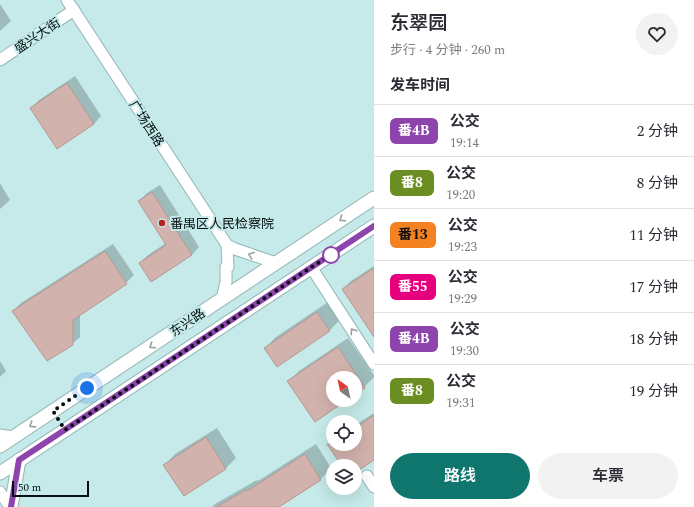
<!DOCTYPE html>
<html lang="zh">
<head>
<meta charset="utf-8">
<style>
  :root { --surface:#fff; --page:#f2f2f3; --text:#2b2b33; --muted:#7c7c81; --line:#e1e1e2; --accent:#0f766e }
  body { margin:0; font-family:Spectral,"Noto Sans SC",serif; background:var(--page); color:var(--text); height:100vh; display:flex; flex-direction:column; font-size:15px; white-space:nowrap }
  * { box-sizing:border-box; margin:0 }
  p { font-size:13px; color:var(--muted) }
  .icon { flex:none; width:22px; height:22px; fill:none; stroke:currentColor; stroke-width:2; stroke-linecap:round; stroke-linejoin:round }
  .map { position:relative; flex:1; overflow:hidden }
  .details { display:flex; flex-direction:column; background:var(--surface); width:320px }
  .details>* { flex:none }
  .badge { padding:0 8px; border-radius:6px; font-size:14px; line-height:26px }
  .needle { width:26px; rotate:327deg }
  .fabs { position:absolute; left:326px; top:371px; display:grid; gap:8px }
  .fabs a { display:grid; place-items:center; width:36px; height:36px; border-radius:50%; background:var(--surface); box-shadow:0 4px 16px #0002; font-size:20px }
  .scale { position:absolute; left:12px; bottom:10px; width:77px; box-sizing:border-box; padding-left:4px; border:2px solid #030f0f; border-top:0; font-size:11px; line-height:14px; white-space:nowrap; color:#030f0f; -webkit-text-stroke:3px #c5eae9; paint-order:stroke }
  .you { position:absolute; width:20px; height:20px; margin:-10px; border:3px solid #fff; border-radius:50%; background:#1a73e8; box-shadow:0 0 0 6px #1a73e833 }
  .map>.badge { position:absolute; translate:-50% -50%; box-shadow:0 0 0 2px #fff }
  h2 { padding:0 16px; font-size:15px; line-height:36px }
  .round { display:grid; place-items:center; flex:none; width:42px; height:42px; border-radius:21px; background:var(--page) }
  .overview { display:flex; align-items:center; justify-content:space-between; height:68px; padding:0 16px }
  h1 { font-size:19px; font-weight:600; line-height:30px }
  .button { display:flex; gap:8px; margin-top:auto; padding:8px 16px }
  .button a { flex:1; height:46px; border-radius:24px; background:var(--accent); color:#fff; font-size:16px; font-weight:600; line-height:46px; text-align:center }
  .button a+a { background:var(--page); color:var(--text) }
  ul { padding:0; list-style:none }
  li { display:flex; align-items:center; gap:12px; height:52px; padding:0 16px; border-top:1px solid var(--line) }
  li div { flex:1 }
  li b { display:block; font-size:15px }
  li em { font-style:normal }
  li .badge { min-width:44px; font-weight:700; text-align:center }
  main { display:flex; flex:1; min-height:0 }
  .map>svg:first-child { display:block }
  .shadow { fill:#0003 }
  .building { fill:#d2b2ad; stroke:#b79793 }
  .lines { fill:none; stroke-linecap:round; stroke-linejoin:round }
  .minor-casing { stroke:#92b6b5; stroke-width:13 }
  .major-casing { stroke:#92b6b5; stroke-width:15 }
  .minor { stroke:#fff; stroke-width:11 }
  .major { stroke:#fff; stroke-width:13 }
  .oneway { stroke:#9a9f9f }
  .line-casing { stroke:#fff; stroke-width:9 }
  .line { stroke:#8e44ad; stroke-width:6 }
  .walk { stroke:#030f0f; stroke-width:4; stroke-dasharray:0 7.2 }
  .poi-dot { fill:#b3231f; stroke:#c5eae9; stroke-width:1.5 }
  .stop-dot { fill:#fff; stroke:#8e44ad; stroke-width:2 }
  .labels { text-anchor:middle; stroke-width:4; stroke-linejoin:round; paint-order:stroke }
  .street-label { font-size:13px; fill:#030f0f; stroke:#c5eae9 }
  .poi-label { font-size:13px; fill:#030f0f; stroke:#c5eae9; text-anchor:start }
</style>
</head>
<body>
<main>
<div class="map">
<svg width="374" height="507" viewBox="0 0 374 507">
  <rect width="100%" height="100%" fill="#c5eae9"/>
  <g class="shadow">
    <polygon points="0,4 11,21 0,31"/>
    <polygon points="75,76 101,116 94,124 31,108 39,100"/>
    <polygon points="0,183 10,200 0,209"/>
    <polygon points="160,185 199,247 192,255 140,263 148,255 166,243 139,201 147,193"/>
    <polygon points="113,244 134,275 126,283 80,314 80,337 72,344 13,311 21,303"/>
    <polygon points="374,266 374,335 343,289 351,281"/>
    <polygon points="328,302 340,320 330,330 278,366 265,348 276,337"/>
    <polygon points="348,338 374,375 374,377 364,387 355,393 355,378 333,378 333,400 345,400 315,420 289,381 299,371"/>
    <polygon points="0,361 6,371 0,377"/>
    <polygon points="374,413 374,459 355,471 355,466 343,466 330,446 333,443 333,444 355,444 355,425"/>
    <polygon points="217,428 236,458 226,468 184,495 165,465 175,454"/>
    <polygon points="316,444 331,468 321,479 277,507 212,507 215,504 257,480 258,481"/>
  </g>
  <g class="building">
    <polygon points="67,83 94,124 57,149 30,108"/>
    <polygon points="152,192 192,255 151,282 139,263 166,245 138,201"/>
    <polygon points="105,251 127,284 73,320 73,345 47,361 12,311"/>
    <polygon points="374,268 374,337 342,289"/>
    <polygon points="317,312 330,331 277,367 264,348"/>
    <polygon points="338,347 365,388 355,395 355,378 333,378 333,400 347,400 315,422 287,381"/>
    <polygon points="374,415 374,460 355,473 355,466 342,466 327,444 355,444 355,428"/>
    <polygon points="206,437 226,469 184,496 163,465"/>
    <polygon points="305,454 321,480 279,507 216,507 246,490 247,491"/>
  </g>
  <g class="lines">
    <g class="minor-casing">
      <g id="minor">
        <polyline points="67,0 227,245 235,249 276,263"/>
        <polyline points="0,60 74,10"/>
        <polyline points="311,267 374,364"/>
        <polyline points="222,299 226,282 226,267 228,267 227,245"/>
        <polyline points="0,435 13,437"/>
        <polyline points="367,476 374,487"/>
        <polyline points="0,492 10,507"/>
      </g>
    </g>
    <g class="major-casing">
      <g id="major">
        <polyline points="0,446 374,198"/>
        <polyline points="0,473 374,226"/>
        <polyline points="11,507 19,460"/>
      </g>
    </g>
    <use href="#minor" class="minor"/>
    <use href="#major" class="major"/>
  </g>
  <defs><path id="oneway-chevron" d="M-2-3.5L2.5 0L-2 3.5" fill="none" stroke-width="1.6" stroke-linecap="round" stroke-linejoin="round"/></defs>
  <g class="oneway">
    <use href="#oneway-chevron" transform="translate(342 219) rotate(146)"/>
    <use href="#oneway-chevron" transform="translate(251 255) rotate(-160)"/>
    <use href="#oneway-chevron" transform="translate(353 331) rotate(-123)"/>
    <use href="#oneway-chevron" transform="translate(152 346) rotate(146)"/>
    <use href="#oneway-chevron" transform="translate(32 425) rotate(147)"/>
  </g>
  <g class="lines">
    <g class="line-casing">
      <polyline id="line" points="11,507 19,460 374,226"/>
    </g>
    <use href="#line" class="line"/>
    <polyline class="walk" points="87,388 53,411 65,430 336,251 331,255"/>
  </g>
  <circle class="poi-dot" cx="162" cy="223" r="4"/>
  <circle class="stop-dot" cx="331" cy="255" r="8"/>
  <g class="labels">
    <g class="street-label">
      <text transform="translate(37 35) rotate(-34)" y="5">盛兴大街</text>
      <text transform="translate(147 123) rotate(57)" y="5">广场西路</text>
      <text transform="translate(187 322) rotate(-34)" y="5">东兴路</text>
    </g>
    <g class="poi-label">
      <text x="170" y="228">番禺区人民检察院</text>
    </g>
  </g>
</svg>
<div class="fabs">
<a><svg class="needle" viewBox="-14 -14 28 28"><path d="M0-13l5 13h-10z" fill="#e53935"/><path d="M0 13l5-13h-10z" fill="#7c7c81"/></svg></a>
<a><svg class="icon" aria-label="locate" viewBox="0 0 24 24"><circle cx="12" cy="12" r="6"/><path d="M12 2v4M12 18v4M2 12h4M18 12h4"/></svg></a>
<a><svg class="icon" aria-label="layers" viewBox="0 0 24 24"><path d="M12 4l9 5-9 5-9-5zM3 14l9 5 9-5"/></svg></a>
</div>
<div class="scale">50 m</div>
<div class="you" style="left:87px;top:388px"></div>
</div>
<section class="details">
<div class="overview"><div><h1>东翠园</h1><p>步行 · 4 分钟 · 260 m</p></div><a class="round"><svg class="icon" aria-label="heart" viewBox="0 0 24 24"><path d="M12 20l-8-8c-3-5 5-10 8-4 3-6 11-1 8 4z"/></svg></a></div>
<h2>发车时间</h2>
<ul>
<li><span class="badge" style="background:#8e44ad;color:#fff">番4B</span><div><b>公交</b><p>19:14</p></div><em>2 分钟</em></li>
<li><span class="badge" style="background:#6b8e23;color:#fff">番8</span><div><b>公交</b><p>19:20</p></div><em>8 分钟</em></li>
<li><span class="badge" style="background:#f58220;color:#111">番13</span><div><b>公交</b><p>19:23</p></div><em>11 分钟</em></li>
<li><span class="badge" style="background:#e6007e;color:#fff">番55</span><div><b>公交</b><p>19:29</p></div><em>17 分钟</em></li>
<li><span class="badge" style="background:#8e44ad;color:#fff">番4B</span><div><b>公交</b><p>19:30</p></div><em>18 分钟</em></li>
<li><span class="badge" style="background:#6b8e23;color:#fff">番8</span><div><b>公交</b><p>19:31</p></div><em>19 分钟</em></li>
</ul>
<div class="button"><a>路线</a><a>车票</a></div>
</section>
</main>
</body>
</html>
